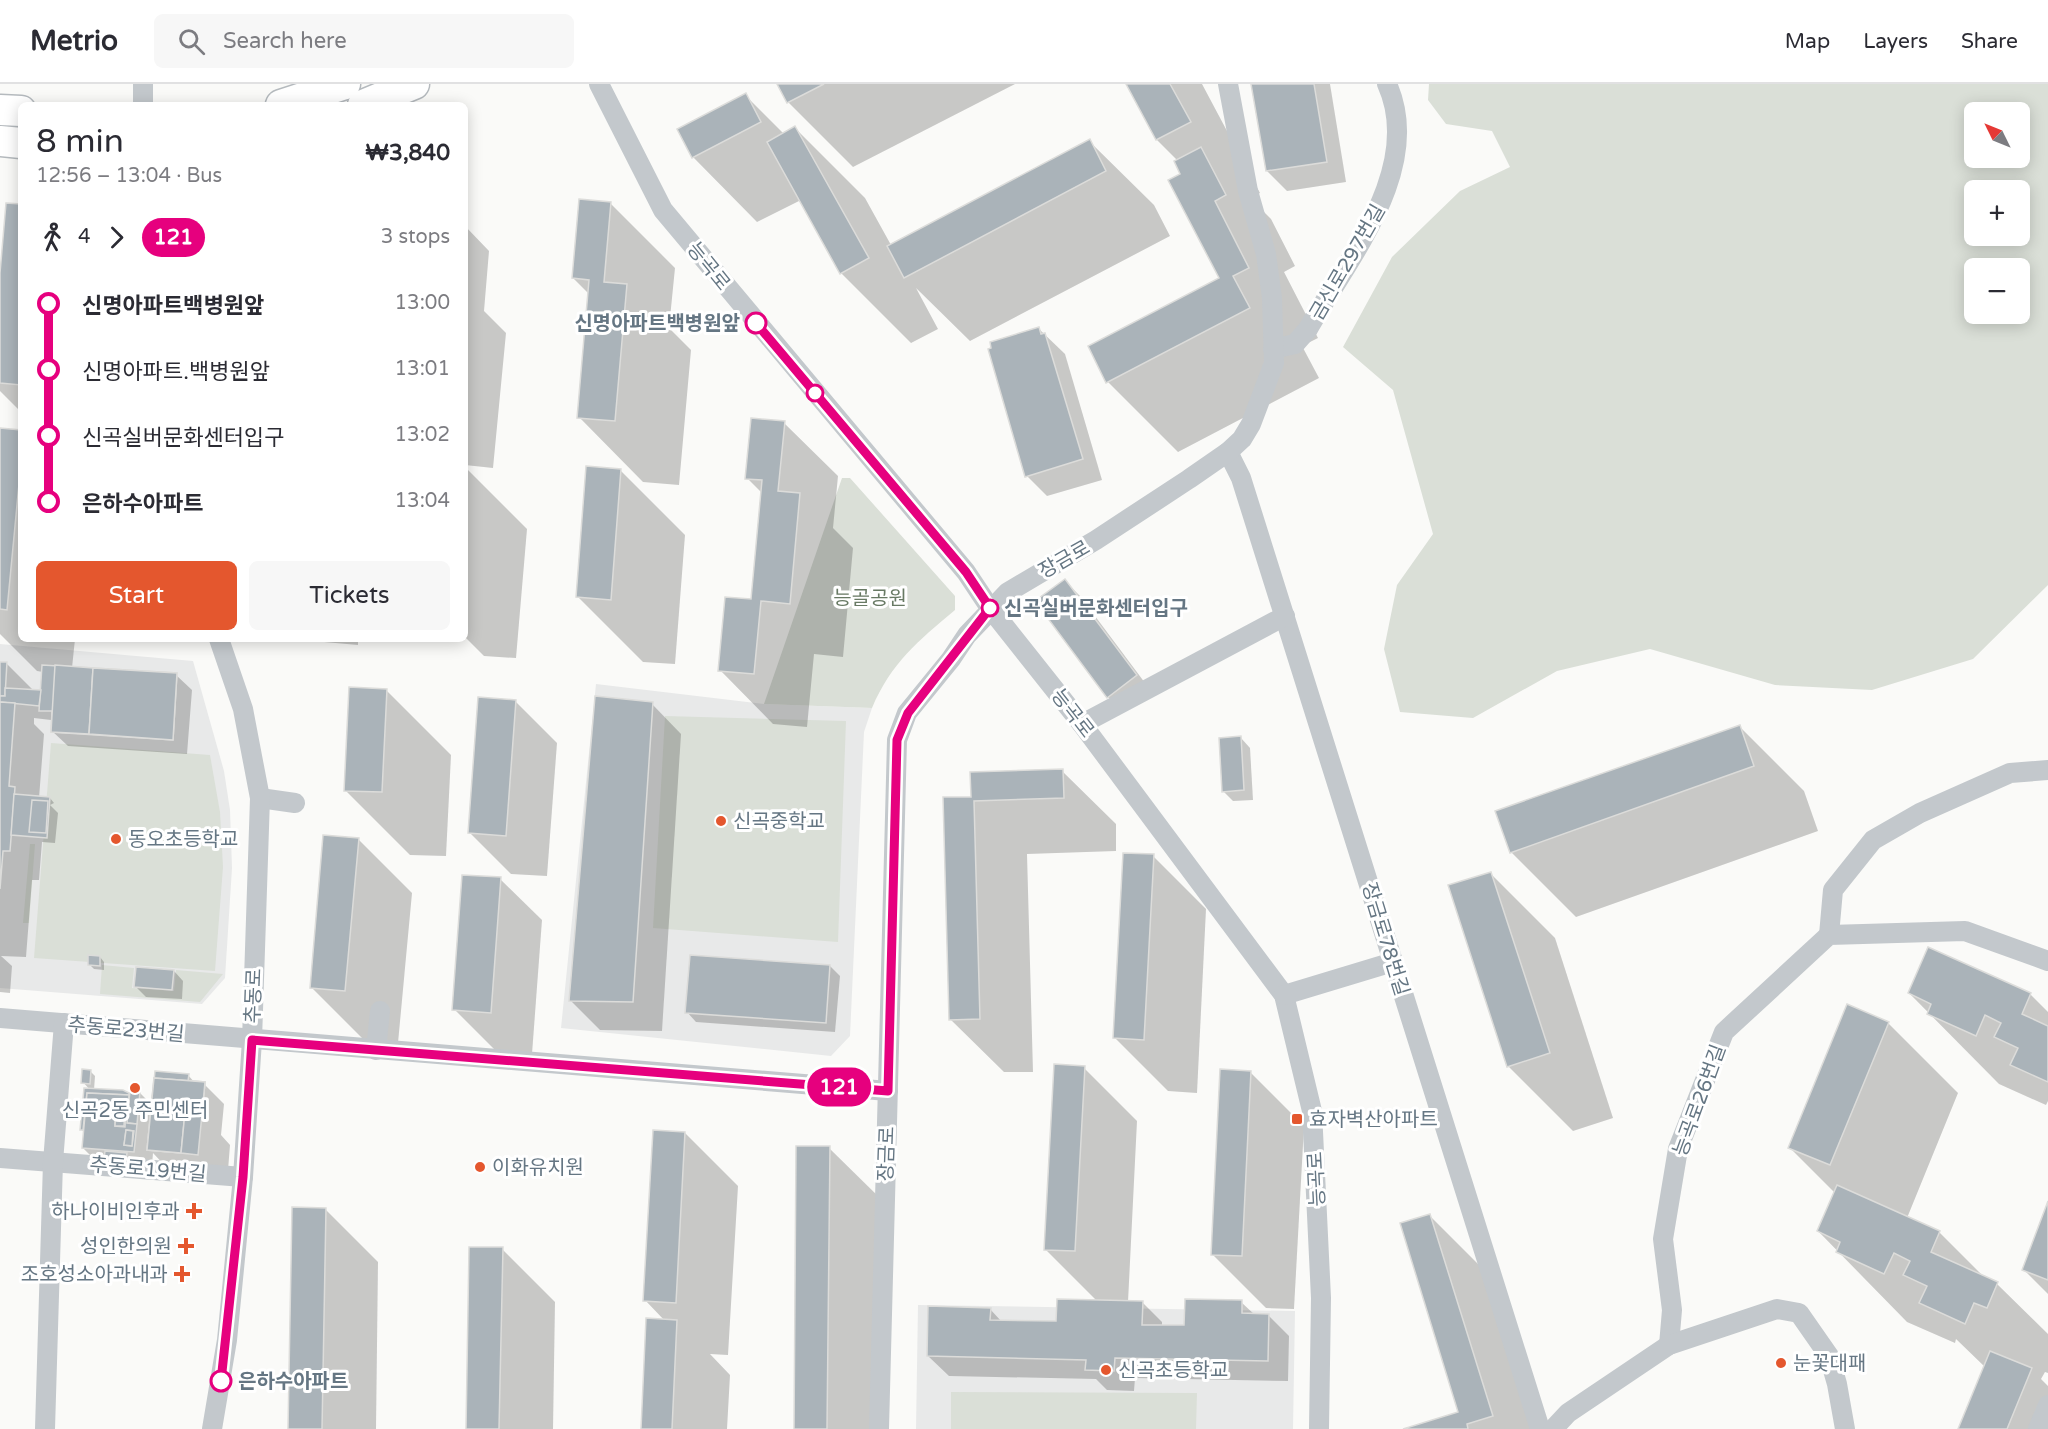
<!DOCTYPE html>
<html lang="en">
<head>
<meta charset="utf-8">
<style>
  :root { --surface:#fff; --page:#f7f7f7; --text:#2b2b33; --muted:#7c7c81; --line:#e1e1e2; --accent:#e4572e }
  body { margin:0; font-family:"Varela Round","Noto Sans KR",sans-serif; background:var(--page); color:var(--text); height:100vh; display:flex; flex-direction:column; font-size:22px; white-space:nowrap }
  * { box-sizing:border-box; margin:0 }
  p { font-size:20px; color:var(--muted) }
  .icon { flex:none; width:33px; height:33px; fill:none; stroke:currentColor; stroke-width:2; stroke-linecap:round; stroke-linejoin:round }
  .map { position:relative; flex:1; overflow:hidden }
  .side { position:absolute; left:18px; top:18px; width:450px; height:540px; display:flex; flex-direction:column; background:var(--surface); border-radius:9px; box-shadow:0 3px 15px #0003 }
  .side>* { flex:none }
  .badge { padding:0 12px; border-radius:20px; font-size:21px; line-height:39px }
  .needle { width:39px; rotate:313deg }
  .fabs { position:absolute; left:1964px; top:18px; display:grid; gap:12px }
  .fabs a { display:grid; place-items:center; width:66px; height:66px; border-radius:9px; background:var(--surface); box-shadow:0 3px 15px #0003; font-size:30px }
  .map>.badge { position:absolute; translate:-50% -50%; box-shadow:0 0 0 3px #fff }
  .legs { display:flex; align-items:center; gap:9px; height:66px; padding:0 18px; font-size:20px }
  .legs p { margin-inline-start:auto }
  .head { display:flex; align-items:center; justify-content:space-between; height:102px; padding:0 18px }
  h1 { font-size:33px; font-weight:600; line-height:45px }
  .primary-button { display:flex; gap:12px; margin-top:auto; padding:12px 18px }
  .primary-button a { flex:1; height:69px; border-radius:9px; background:var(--accent); color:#fff; font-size:24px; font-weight:600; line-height:69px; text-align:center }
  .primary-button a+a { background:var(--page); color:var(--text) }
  ul { padding:0 18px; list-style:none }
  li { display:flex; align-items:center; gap:21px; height:66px; font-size:22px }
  li i { display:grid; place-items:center; width:9px; height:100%; margin:0 8px; background:currentColor }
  li i::after { content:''; width:15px; height:15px; margin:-8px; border:4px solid; border-radius:50%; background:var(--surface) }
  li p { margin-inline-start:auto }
  li:first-child i { background:linear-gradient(#0000 50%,currentColor 0) }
  li:last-child i { background:linear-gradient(currentColor 50%,#0000 0) }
  header { display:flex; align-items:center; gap:36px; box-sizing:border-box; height:84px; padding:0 30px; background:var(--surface); border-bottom:2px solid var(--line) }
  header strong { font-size:28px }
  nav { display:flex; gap:33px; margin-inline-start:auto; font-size:21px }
  .search { width:420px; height:54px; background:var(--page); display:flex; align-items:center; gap:15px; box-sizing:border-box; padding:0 21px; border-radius:9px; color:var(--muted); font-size:22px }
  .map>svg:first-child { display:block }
  .built { fill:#e8e9e9 }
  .green { fill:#dadfd7; fill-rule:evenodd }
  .shadow { fill:#0003 }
  .building { fill:#aab3b9; stroke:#dcdcda; stroke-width:1.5 }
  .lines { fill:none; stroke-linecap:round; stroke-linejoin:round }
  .primary-casing { stroke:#b5babe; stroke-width:33 }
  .minor { stroke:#c3c8cc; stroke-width:20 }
  .primary { stroke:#fff; stroke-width:30 }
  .line-1-casing { stroke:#fff; stroke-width:14 }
  .line-1 { stroke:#e6007e; stroke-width:9 }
  .stop-1-dot { fill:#fff; stroke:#e6007e; stroke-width:3 }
  .poi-dot { fill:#e4572e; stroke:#fff; stroke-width:2 }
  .labels { text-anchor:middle; stroke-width:6; stroke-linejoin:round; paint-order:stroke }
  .street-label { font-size:20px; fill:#657683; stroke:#fff }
  .stop-label { font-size:20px; font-weight:bold; fill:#657683; stroke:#fff; text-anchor:start }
  .park-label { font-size:20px; fill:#687a64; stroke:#fff }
  .poi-label { font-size:20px; fill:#657683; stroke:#fff; text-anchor:start }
</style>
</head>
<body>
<header>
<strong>Metrio</strong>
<div class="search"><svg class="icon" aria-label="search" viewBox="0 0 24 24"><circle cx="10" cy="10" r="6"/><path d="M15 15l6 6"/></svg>Search here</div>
<nav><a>Map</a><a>Layers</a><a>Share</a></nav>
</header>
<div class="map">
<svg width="2048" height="1345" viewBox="0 0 2048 1345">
  <rect width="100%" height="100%" fill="#fafaf8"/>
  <g class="built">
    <polygon points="0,560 193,577 224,687 230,726 232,784 225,894 202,920 0,904"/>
    <polygon points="596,600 764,620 872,624 864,648 850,952 831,972 561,944"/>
    <polygon points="918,1221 1295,1227 1293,1345 916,1345"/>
  </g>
  <g class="green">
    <path d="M1429 0H2048V501L1973 575 1872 606 1775 601 1650 565 1557 587 1473 634 1400 628 1384 565 1397 501 1433 450 1393 306 1343 263 1392 173 1460 107 1510 83 1492 47 1446 40 1428 16ZM1974 28H2019V74H1974ZM1974 106H2019V152H1974ZM2019 184V230H1974V184Z"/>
    <path d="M842 394H850L955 512V526C918 557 891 579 872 624L764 620Z"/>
    <polygon points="665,632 846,637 838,858 653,844"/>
    <polygon points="51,659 210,671 220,728 223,783 215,887 34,874"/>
    <polygon points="30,760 35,760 29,839 23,839"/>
    <polygon points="102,881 134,884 132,904 174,907 176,886 223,890 200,918 100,910"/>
    <polygon points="951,1308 1197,1309 1196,1345 951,1345"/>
  </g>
  <g class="shadow">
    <polygon points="779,0 1015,0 853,83 788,18"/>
    <polygon points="1128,0 1202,0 1260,109 1250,114 1271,135 1295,182 1284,188 1318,254 1302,262 1319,294 1178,368 1108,298 1221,194 1178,77 1157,56"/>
    <polygon points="1253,0 1330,0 1346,98 1287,107 1267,87"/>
    <polygon points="745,11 784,50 795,44 865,114 891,161 1089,57 1154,121 1170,152 970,257 916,204 938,245 911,259 841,189 801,116 757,138 693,73"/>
    <polygon points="610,119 675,184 669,244 691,266 679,401 643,398 579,333 589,210 573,194"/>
    <polygon points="21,122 21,328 0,307 0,205"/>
    <polygon points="465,142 489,167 484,227 506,249 493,384 465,381"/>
    <polygon points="1039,245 1065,270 1102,396 1047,412 1027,392"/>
    <polygon points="784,339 838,392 833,444 853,464 843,573 814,570 807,643 773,640 720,586 753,517 763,410 747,394"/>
    <polygon points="0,346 21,347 21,555 75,555 72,584 176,591 192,606 187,670 68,662 52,647 51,636 34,634 34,640 44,650 39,714 50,714 54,719 50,721 58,729 55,759 42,758 39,796 32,796 26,873 1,872 12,882 10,909 0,908 0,579 7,580 34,607 42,608 43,588 37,587 0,550"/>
    <polygon points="465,383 527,445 516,574 484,572 465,553"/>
    <polygon points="620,386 685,451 675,580 643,578 578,513"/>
    <polygon points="1065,497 1080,512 1151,607 1123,628 1108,613"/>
    <polygon points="321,555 358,555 358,561 324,558"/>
    <polygon points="386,606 451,671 446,772 410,771 345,706"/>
    <polygon points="516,618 557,659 547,792 511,790 469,748"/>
    <polygon points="652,620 681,650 662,947 600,946 571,917"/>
    <polygon points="1739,642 1804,707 1818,747 1576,833 1511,768"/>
    <polygon points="1241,654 1250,664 1253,716 1233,717 1223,707"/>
    <polygon points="1062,687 1116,740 1116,767 1027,770 1033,988 1004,988 950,935 973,714"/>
    <polygon points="358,755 412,809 398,959 365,957 311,903"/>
    <polygon points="1153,772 1206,825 1197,1009 1168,1007 1115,954"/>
    <polygon points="1490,789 1555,854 1613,1034 1573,1047 1508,982"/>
    <polygon points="500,795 542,836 532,970 496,967 454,925"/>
    <polygon points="100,873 104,878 104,886 94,885 89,880"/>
    <polygon points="830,882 840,892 835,948 696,938 687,928"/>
    <polygon points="174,887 183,897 182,915 146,913 136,903"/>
    <polygon points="1909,909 2030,910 2048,928 2048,1017 2046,1021 1999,1000"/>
    <polygon points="1888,939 1958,1009 1907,1134 1939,1148 1985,1194 1997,1200 2048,1250 2048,1289 2045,1288 2041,1295 2048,1302 2048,1345 1959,1345 1985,1283 1956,1255 1955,1259 1907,1238 1818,1147 1835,1109 1790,1064"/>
    <polygon points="1084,984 1137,1037 1128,1218 1142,1218 1162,1238 1162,1243 1186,1243 1241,1218 1255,1231 1268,1231 1289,1252 1288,1297 1135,1294 1134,1307 1107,1306 1096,1295 949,1292 928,1272 990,1225 1002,1238 1057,1239 1097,1217 1045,1165"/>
    <polygon points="91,988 95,992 94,1006 130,1015 134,1003 153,1022 188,991 195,999 204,1000 224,1020 221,1051 230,1061 227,1099 169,1086 153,1069 152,1081 98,1079 83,1064 85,1049 81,1045 84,1005 90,1006 83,998"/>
    <polygon points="1250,988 1304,1042 1294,1225 1266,1224 1212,1170"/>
    <polygon points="685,1049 738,1102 728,1271 710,1270 730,1291 727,1345 642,1345 665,1237 645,1216"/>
    <polygon points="829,1064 883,1117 881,1345 795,1345"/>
    <polygon points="2048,1121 2048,1210 2024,1186"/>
    <polygon points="325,1125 378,1178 376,1345 290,1345"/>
    <polygon points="1430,1132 1483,1185 1533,1345 1408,1345 1460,1329"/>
    <polygon points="502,1165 555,1218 553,1345 467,1345"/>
  </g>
  <g class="building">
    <polygon points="777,0 824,0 787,19"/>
    <polygon points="1126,0 1170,0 1191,38 1156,56"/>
    <polygon points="1251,0 1314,0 1327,78 1266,87"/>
    <polygon points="746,9 761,38 692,74 677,45"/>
    <polygon points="795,42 869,174 840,190 767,58"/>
    <polygon points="1090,55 1106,87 904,194 887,162"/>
    <polygon points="1201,63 1226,111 1215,117 1249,184 1233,192 1250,224 1106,299 1088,262 1219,194 1168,96 1180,90 1174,77"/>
    <polygon points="579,115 611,118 604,198 627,200 615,337 577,334 589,196 572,194"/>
    <polygon points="6,119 21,120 21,301 0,299 0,189"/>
    <polygon points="1039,243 1041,250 1045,249 1083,375 1025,393 988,265 991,264 990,258"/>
    <polygon points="751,334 785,337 778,407 800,409 790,520 761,517 754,590 718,587 725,513 751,515 762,396 745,395"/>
    <polygon points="0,344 21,346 21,379 7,526 0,525"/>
    <polygon points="586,382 621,385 611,516 576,513"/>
    <polygon points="1065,495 1137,591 1107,614 1035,517"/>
    <polygon points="0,578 7,578 5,612 0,612"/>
    <polygon points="42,581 177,589 173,656 51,648 52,627 39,627"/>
    <polygon points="55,581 93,584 89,650 51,648"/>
    <polygon points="93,584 177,589 173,656 89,650"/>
    <polygon points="349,603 387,605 382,708 344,707"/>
    <polygon points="5,604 41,606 39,622 0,618 0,612 5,612"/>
    <polygon points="595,612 653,618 633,918 569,917"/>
    <polygon points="478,613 516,616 506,752 468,749"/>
    <polygon points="0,618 15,619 9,702 15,703 10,767 3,767 0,805"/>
    <polygon points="1740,641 1754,682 1510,769 1495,727"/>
    <polygon points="1241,652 1244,706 1222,708 1219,654"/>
    <polygon points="1063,685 1064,714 974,717 980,935 949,936 943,713 971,713 970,688"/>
    <polygon points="14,710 50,713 47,754 11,751"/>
    <polygon points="32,716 48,717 46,749 29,748"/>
    <polygon points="323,751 359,754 345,907 310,904"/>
    <polygon points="1123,769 1154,770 1144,956 1113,954"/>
    <polygon points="1491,788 1550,969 1507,983 1448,801"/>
    <polygon points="462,791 501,793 491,929 452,926"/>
    <polygon points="1928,863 2031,909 2022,930 2048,942 2048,998 2010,981 2018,964 1994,953 2001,939 1985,931 1976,952 1927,930 1931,920 1908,909"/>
    <polygon points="88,871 100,872 100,882 88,881"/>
    <polygon points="690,871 830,881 826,939 685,929"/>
    <polygon points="136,883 174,886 172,906 134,903"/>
    <polygon points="1847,920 1889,938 1830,1081 1788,1064"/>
    <polygon points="1054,980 1085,982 1075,1167 1044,1166"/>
    <polygon points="82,985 91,986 90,1000 81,999"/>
    <polygon points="1220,985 1251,987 1242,1172 1211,1171"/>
    <polygon points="155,987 189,990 188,997 205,998 202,1030 185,1028 181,1069 147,1066"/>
    <polygon points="154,994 205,998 202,1030 185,1028 181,1069 147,1066"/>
    <polygon points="154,994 205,998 202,1030 185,1028 181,1069 147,1066"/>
    <polygon points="133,1001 138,1002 140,1007 137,1040 127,1039 130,1006"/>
    <polygon points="84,1004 123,1006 129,1009 129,1011 87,1009 83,1046 80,1046"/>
    <polygon points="87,1009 129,1011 127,1039 137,1040 134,1068 82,1064"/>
    <polygon points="116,1022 126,1023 125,1043 115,1042"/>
    <polygon points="116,1023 125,1023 124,1042 115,1042"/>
    <polygon points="185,1028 202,1030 198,1071 181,1069"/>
    <polygon points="126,1046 134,1047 132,1062 124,1061"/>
    <polygon points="126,1046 133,1047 132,1062 124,1061"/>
    <polygon points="653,1046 685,1048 676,1219 643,1217"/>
    <polygon points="796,1062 830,1062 827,1345 794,1345"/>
    <polygon points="105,1067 127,1069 126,1077 104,1075"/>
    <polygon points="1837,1101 1940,1147 1931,1168 1998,1198 1987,1224 1974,1219 1965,1240 1919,1219 1927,1202 1903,1191 1910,1177 1894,1169 1884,1190 1836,1168 1840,1158 1817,1147"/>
    <polygon points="2048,1117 2048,1196 2022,1186"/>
    <polygon points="292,1123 326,1124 322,1345 288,1345"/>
    <polygon points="1430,1130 1493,1332 1467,1340 1468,1345 1403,1345 1458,1328 1400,1139"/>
    <polygon points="469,1163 503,1163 499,1345 466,1345"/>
    <polygon points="1057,1215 1143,1217 1142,1241 1184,1241 1185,1215 1242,1216 1242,1229 1269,1230 1268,1277 1115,1274 1114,1287 1085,1286 1086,1276 927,1272 928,1222 991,1224 990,1236 1056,1237"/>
    <polygon points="646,1234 677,1236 672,1345 641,1345"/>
    <polygon points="1990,1267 2032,1284 2007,1345 1958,1345"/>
  </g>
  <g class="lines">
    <g class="primary-casing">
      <g id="primary">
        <polyline points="281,21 345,0"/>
        <polyline points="363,21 414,0"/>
        <polyline points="0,26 21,27"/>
        <polyline points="0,57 21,59"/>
      </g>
    </g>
    <g class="minor">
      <polyline points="599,0 663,126 966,488 990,524 1082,640 1284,911 1312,1027 1321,1214 1319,1345"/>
      <polyline points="143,21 143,0"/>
      <path d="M1273 265 1295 260 1308 245C1347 176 1425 84 1387 0"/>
      <polyline points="1228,368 1241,394 1540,1345"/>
      <polyline points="1082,640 1285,532"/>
      <polyline points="260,714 295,719"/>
      <polyline points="1829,851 1833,806 1873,756 1920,729 2010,689 2048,686"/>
      <polyline points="1284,911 1393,878"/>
      <polyline points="0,934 888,1007"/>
      <polyline points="376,966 380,927"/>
      <polyline points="0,1074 243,1093"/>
      <polyline points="1669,1261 1672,1226 1663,1155 1678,1065 1724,948 1829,851 1965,847 2048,877"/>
      <polyline points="45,1345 53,1078 64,939"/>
      <polyline points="212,1345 227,1256 243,1093 252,956 260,714 243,625 219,555"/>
      <polyline points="879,1345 897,656 907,629 951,575 967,551 1008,508 1096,456 1189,395 1228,368 1242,355 1251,340 1274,279 1272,214 1266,170 1248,107 1228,0"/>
      <polyline points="1553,1345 1568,1329 1669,1261 1777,1225 1799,1229 1829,1272 1837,1300 1845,1345"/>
      <polyline points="2038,1345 2048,1321"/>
    </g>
    <use href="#primary" class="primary"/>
  </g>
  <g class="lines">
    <g class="line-1-casing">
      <polyline id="line-1" points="221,1297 243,1093 252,956 888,1007 897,656 908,629 990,524 966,488 756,239"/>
    </g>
    <use href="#line-1" class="line-1"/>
  </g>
  <g class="stop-1-dot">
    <circle cx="756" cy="239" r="10"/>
    <circle cx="815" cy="309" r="8"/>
    <circle cx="990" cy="524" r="8"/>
    <circle cx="221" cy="1297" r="10"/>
  </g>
  <g class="poi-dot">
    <circle cx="721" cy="737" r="6"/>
    <circle cx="116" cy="755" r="6"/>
    <circle cx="135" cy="1004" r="6"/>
    <rect x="1291" y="1029" width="12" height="12" rx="3"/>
    <circle cx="480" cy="1083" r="6"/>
    <path d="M191 1118h6v6h6v6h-6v6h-6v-6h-6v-6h6z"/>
    <path d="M183 1153h6v6h6v6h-6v6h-6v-6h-6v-6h6z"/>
    <path d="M179 1181h6v6h6v6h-6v6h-6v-6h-6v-6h6z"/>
    <circle cx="1781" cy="1279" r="6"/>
    <circle cx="1106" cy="1286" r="6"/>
  </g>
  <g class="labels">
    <g class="street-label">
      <text transform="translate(1347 178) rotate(-60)" y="7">금신로297번길</text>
      <text transform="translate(709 182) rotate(51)" y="7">능곡로</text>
      <text transform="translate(1064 475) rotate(-30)" y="7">장금로</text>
      <text transform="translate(1073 629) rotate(52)" y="7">능곡로</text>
      <text transform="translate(1386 855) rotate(73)" y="7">장금로78번길</text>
      <text transform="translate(253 912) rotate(-88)" y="7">추동로</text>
      <text transform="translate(126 945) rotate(5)" y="7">추동로23번길</text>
      <text transform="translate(1699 1016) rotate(-70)" y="7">능곡로26번길</text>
      <text transform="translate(886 1070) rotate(-88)" y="7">장금로</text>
      <text transform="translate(148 1085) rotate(5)" y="7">추동로19번길</text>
      <text transform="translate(1316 1095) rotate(-93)" y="7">능곡로</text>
    </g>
    <g class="stop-label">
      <text x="740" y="246" text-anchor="end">신명아파트백병원앞</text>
      <text x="1004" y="531">신곡실버문화센터입구</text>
      <text x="238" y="1304">은하수아파트</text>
    </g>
    <g class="park-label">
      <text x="870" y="521">능골공원</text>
    </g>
    <g class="poi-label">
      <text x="733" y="744">신곡중학교</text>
      <text x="128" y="762">동오초등학교</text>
      <text x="135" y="1033" text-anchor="middle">신곡2동 주민센터</text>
      <text x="1309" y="1042">효자벽산아파트</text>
      <text x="492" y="1090">이화유치원</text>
      <text x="180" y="1134" text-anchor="end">하나이비인후과</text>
      <text x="172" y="1169" text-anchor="end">성인한의원</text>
      <text x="168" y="1197" text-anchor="end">조호성소아과내과</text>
      <text x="1793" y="1286">눈꽃대패</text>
      <text x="1118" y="1293">신곡초등학교</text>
    </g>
  </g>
</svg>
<div class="fabs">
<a><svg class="needle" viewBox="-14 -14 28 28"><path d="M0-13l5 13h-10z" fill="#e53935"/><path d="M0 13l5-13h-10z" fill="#7c7c81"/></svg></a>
<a>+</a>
<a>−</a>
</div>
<b class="badge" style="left:839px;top:1003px;background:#e6007e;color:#fff">121</b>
<section class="side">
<div class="head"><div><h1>8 min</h1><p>12:56 – 13:04 · Bus</p></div><b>₩3,840</b></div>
<div class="legs"><svg class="icon" aria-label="walk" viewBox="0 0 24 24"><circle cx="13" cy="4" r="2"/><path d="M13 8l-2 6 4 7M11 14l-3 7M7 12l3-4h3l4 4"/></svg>4<svg class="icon" aria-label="forward" viewBox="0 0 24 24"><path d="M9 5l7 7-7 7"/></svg><b class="badge" style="background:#e6007e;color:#fff">121</b><p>3 stops</p></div>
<ul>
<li><i style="color:#e6007e"></i><b>신명아파트백병원앞</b><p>13:00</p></li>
<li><i style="color:#e6007e"></i><span>신명아파트.백병원앞</span><p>13:01</p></li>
<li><i style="color:#e6007e"></i><span>신곡실버문화센터입구</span><p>13:02</p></li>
<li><i style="color:#e6007e"></i><b>은하수아파트</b><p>13:04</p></li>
</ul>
<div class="primary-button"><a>Start</a><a>Tickets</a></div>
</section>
</div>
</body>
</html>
